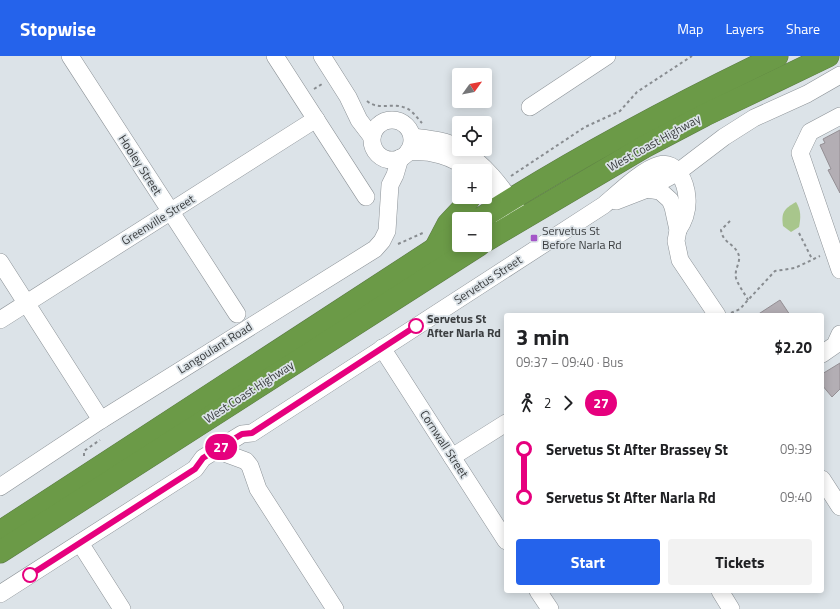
<!DOCTYPE html>
<html lang="en">
<head>
<meta charset="utf-8">
<style>
  :root { --surface:#fff; --page:#f2f2f2; --text:#202124; --muted:#757577; --accent:#2563eb }
  body { margin:0; font-family:"Titillium Web",sans-serif; background:var(--page); color:var(--text); height:100vh; display:flex; flex-direction:column; font-size:15px; white-space:nowrap }
  * { box-sizing:border-box; margin:0 }
  p { font-size:13px; color:var(--muted) }
  .icon { flex:none; width:22px; height:22px; fill:none; stroke:currentColor; stroke-width:2; stroke-linecap:round; stroke-linejoin:round }
  .map { position:relative; flex:1; overflow:hidden }
  .drawer { position:absolute; left:504px; top:257px; width:320px; height:280px; display:flex; flex-direction:column; background:var(--surface); border-radius:4px; box-shadow:0 2px 10px #0003 }
  .drawer>* { flex:none }
  .badge { padding:0 8px; border-radius:13px; font-size:14px; line-height:26px }
  .needle { width:26px; rotate:57deg }
  .buttons { position:absolute; left:452px; top:12px; display:grid; gap:8px }
  .buttons a { display:grid; place-items:center; width:40px; height:40px; border-radius:4px; background:var(--surface); box-shadow:0 2px 10px #0003; font-size:20px }
  .map>.badge { position:absolute; translate:-50% -50%; box-shadow:0 0 0 2px #fff }
  .legs { display:flex; align-items:center; gap:6px; height:44px; padding:0 12px; font-size:13px }
  .legs p { margin-inline-start:auto }
  .head { display:flex; align-items:center; justify-content:space-between; height:68px; padding:0 12px }
  h1 { font-size:22px; font-weight:700; line-height:30px }
  .cta { display:flex; gap:8px; margin-top:auto; padding:8px 12px }
  .cta a { flex:1; height:46px; border-radius:4px; background:var(--accent); color:#fff; font-size:16px; font-weight:700; line-height:46px; text-align:center }
  .cta a+a { background:var(--page); color:var(--text) }
  ul { padding:0 12px; list-style:none }
  li { display:flex; align-items:center; gap:14px; height:48px; font-size:15px }
  li i { display:grid; place-items:center; width:6px; height:100%; margin:0 5px; background:currentColor }
  li i::after { content:''; width:10px; height:10px; margin:-5px; border:3px solid; border-radius:50%; background:var(--surface) }
  li p { margin-inline-start:auto }
  li:first-child i { background:linear-gradient(#0000 50%,currentColor 0) }
  li:last-child i { background:linear-gradient(currentColor 50%,#0000 0) }
  header { display:flex; align-items:center; gap:24px; box-sizing:border-box; height:56px; padding:0 20px; background:var(--accent); color:#fff }
  header strong { font-size:19px }
  nav { display:flex; gap:22px; margin-inline-start:auto; font-size:14px }
  .map>svg:first-child { display:block }
  .green { fill:#a8c68c }
  .building { fill:#b3aeb4; stroke:#948f94 }
  .lines { fill:none; stroke-linecap:round; stroke-linejoin:round }
  .minor-casing { stroke:#8c9297; stroke-width:18 }
  .highway-casing { stroke:#5a7944; stroke-width:23 }
  .path { stroke:#888c90; stroke-width:2; stroke-dasharray:3 3; stroke-linecap:butt }
  .minor { stroke:#fff; stroke-width:17 }
  .highway { stroke:#6b9a47; stroke-width:22 }
  .line-1-casing { stroke:#fff; stroke-width:9 }
  .line-1 { stroke:#e6007e; stroke-width:6 }
  .poi-dot { fill:#a456c8; stroke:#dce3e8; stroke-width:1.5 }
  .stop-1-dot { fill:#fff; stroke:#e6007e; stroke-width:2 }
  .labels { text-anchor:middle; stroke-width:3.5; stroke-linejoin:round; paint-order:stroke }
  .street-label { font-size:12px; fill:#3a3d3f; stroke:#dce3e8 }
  .poi-label { font-size:12px; fill:#3a3d3f; stroke:#dce3e8; text-anchor:start }
  .stop-label { font-size:12px; font-weight:bold; fill:#3a3d3f; stroke:#dce3e8; text-anchor:start }
</style>
</head>
<body>
<header>
<strong>Stopwise</strong>
<nav><a>Map</a><a>Layers</a><a>Share</a></nav>
</header>
<div class="map">
<svg width="840" height="553" viewBox="0 0 840 553">
  <rect width="100%" height="100%" fill="#dce3e8"/>
  <path class="green" d="M796 146C801 154 801 161 799 171L791 176 783 170C781 156 784 153 796 146Z"/>
  <g class="building">
    <polygon points="840,74 840,137 828,114 831,113 820,89 825,87 823,83"/>
    <polygon points="780,244 790,259 757,259"/>
    <polygon points="840,307 840,333 832,341 822,329 822,318"/>
  </g>
  <g class="lines">
    <g class="minor-casing">
      <g id="minor">
        <polyline points="70,0 237,258"/>
        <polyline points="275,0 366,141"/>
        <polyline points="322,0 348,41 359,64 372,81"/>
        <polyline points="530,51 607,0"/>
        <polyline points="840,60 810,76 800,97 840,214"/>
        <circle cx="392" cy="84" r="20"/>
        <path d="M412 81C428 83 445 84 459 92"/>
        <path d="M460 93C484 107 502 131 517 154"/>
        <path d="M408 96C430 94 453 100 470 115"/>
        <polyline points="647,133 660,135 670,144 673,151 678,174 676,185 680,204 717,259"/>
        <polyline points="485,137 503,162"/>
        <polyline points="616,145 647,133 678,116 724,81 754,62 807,38 840,19"/>
        <polyline points="0,206 101,364"/>
        <polyline points="0,264 316,63"/>
        <polyline points="382,292 506,485"/>
        <polyline points="822,298 835,289 840,278"/>
        <polyline points="227,398 246,405 250,410 258,433 335,553"/>
        <polyline points="452,401 506,367"/>
        <polyline points="822,423 840,451"/>
        <polyline points="0,431 101,364 375,193 382,185 387,175 390,129 395,119 400,102"/>
        <polyline points="80,487 122,553"/>
        <polyline points="538,535 550,553"/>
        <polyline points="720,535 731,553"/>
        <path d="M0 538 195 413 203 402 242 378 252 377 604 149C617 138 643 113 659 109 677 104 686 127 687 142 688 154 684 165 678 174"/>
      </g>
    </g>
    <g class="highway-casing">
      <g id="highway">
        <path d="M480 163C575 102 675 49 777 0"/>
        <polyline points="485,185 644,91 705,59 828,0"/>
        <polyline points="437,189 448,168 463,152 470,141"/>
        <polyline points="0,476 459,177"/>
        <polyline points="0,496 479,189"/>
      </g>
    </g>
    <g class="path">
      <polyline points="314,33 322,28"/>
      <path d="M367 45C379 55 392 46 406 52 413 55 417 62 422 67"/>
      <polyline points="511,120 585,71 620,55 637,36 692,0"/>
      <path d="M730 165 721 174C723 187 733 187 738 197 742 206 734 212 736 222 738 229 745 238 748 244"/>
      <polyline points="799,177 812,203"/>
      <polyline points="398,188 425,176"/>
      <polyline points="731,257 740,253 748,244 775,215 795,212 820,200"/>
      <polyline points="84,400 84,395 100,384"/>
    </g>
    <use href="#minor" class="minor"/>
    <use href="#highway" class="highway"/>
  </g>
  <g class="lines">
    <g class="line-1-casing">
      <polyline id="line-1" points="30,519 195,413 203,402 242,378 252,377 416,270"/>
    </g>
    <use href="#line-1" class="line-1"/>
  </g>
  <rect class="poi-dot" x="530" y="178" width="8" height="8" rx="2"/>
  <g class="stop-1-dot">
    <circle cx="416" cy="270" r="7"/>
    <circle cx="30" cy="519" r="7"/>
  </g>
  <g class="labels">
    <g class="street-label">
      <text transform="translate(654 87) rotate(-29)" y="4">West Coast Highway</text>
      <text transform="translate(140 109) rotate(57)" y="4">Hooley Street</text>
      <text transform="translate(158 164) rotate(-32)" y="4">Greenville Street</text>
      <text transform="translate(488 224) rotate(-33)" y="4">Servetus Street</text>
      <text transform="translate(215 292) rotate(-32)" y="4">Langoulant Road</text>
      <text transform="translate(249 336) rotate(-33)" y="4">West Coast Highway</text>
      <text transform="translate(444 388) rotate(57)" y="4">Cornwall Street</text>
    </g>
    <g class="poi-label">
      <text x="542" y="179">Servetus St<tspan x="542" dy="14">Before Narla Rd</tspan></text>
    </g>
    <g class="stop-label">
      <text x="427" y="267">Servetus St<tspan x="427" dy="14">After Narla Rd</tspan></text>
    </g>
  </g>
</svg>
<div class="buttons">
<a><svg class="needle" viewBox="-14 -14 28 28"><path d="M0-13l5 13h-10z" fill="#e53935"/><path d="M0 13l5-13h-10z" fill="#757577"/></svg></a>
<a><svg class="icon" aria-label="locate" viewBox="0 0 24 24"><circle cx="12" cy="12" r="6"/><path d="M12 2v4M12 18v4M2 12h4M18 12h4"/></svg></a>
<a>+</a>
<a>−</a>
</div>
<b class="badge" style="left:221px;top:391px;background:#e6007e;color:#fff">27</b>
<section class="drawer">
<div class="head"><div><h1>3 min</h1><p>09:37 – 09:40 · Bus</p></div><b>$2.20</b></div>
<div class="legs"><svg class="icon" aria-label="walk" viewBox="0 0 24 24"><circle cx="13" cy="4" r="2"/><path d="M13 8l-2 6 4 7M11 14l-3 7M7 12l3-4h3l4 4"/></svg>2<svg class="icon" aria-label="forward" viewBox="0 0 24 24"><path d="M9 5l7 7-7 7"/></svg><b class="badge" style="background:#e6007e;color:#fff">27</b></div>
<ul>
<li><i style="color:#e6007e"></i><b>Servetus St After Brassey St</b><p>09:39</p></li>
<li><i style="color:#e6007e"></i><b>Servetus St After Narla Rd</b><p>09:40</p></li>
</ul>
<div class="cta"><a>Start</a><a>Tickets</a></div>
</section>
</div>
</body>
</html>
